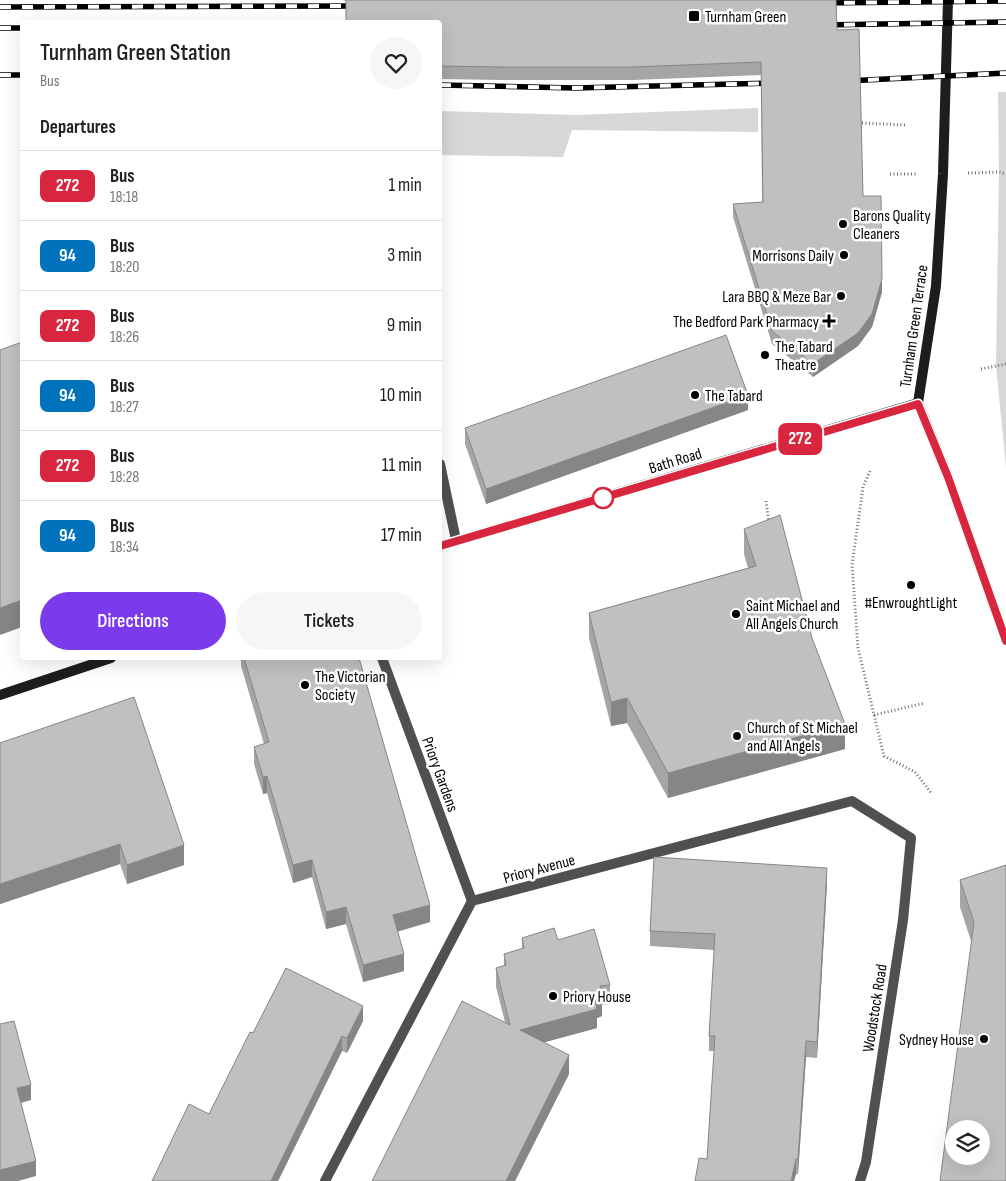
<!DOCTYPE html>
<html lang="en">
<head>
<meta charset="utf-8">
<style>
  :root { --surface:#fff; --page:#f6f6f6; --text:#222; --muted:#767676; --line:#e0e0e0; --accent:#7c3aed }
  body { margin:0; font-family:"Sofia Sans Condensed",sans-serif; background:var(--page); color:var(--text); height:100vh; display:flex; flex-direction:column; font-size:19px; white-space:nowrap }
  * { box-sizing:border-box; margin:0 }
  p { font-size:16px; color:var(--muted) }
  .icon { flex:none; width:28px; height:28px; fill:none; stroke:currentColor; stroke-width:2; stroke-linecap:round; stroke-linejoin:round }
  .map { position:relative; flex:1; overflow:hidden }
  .side { position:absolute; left:20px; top:20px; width:422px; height:640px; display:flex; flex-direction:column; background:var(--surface); border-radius:5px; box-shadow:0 5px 20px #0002 }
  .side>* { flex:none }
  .badge { padding:0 10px; border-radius:8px; font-size:18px; line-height:32px }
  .tools { position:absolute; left:945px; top:1120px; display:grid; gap:10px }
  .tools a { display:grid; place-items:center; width:45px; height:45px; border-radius:50%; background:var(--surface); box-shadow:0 5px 20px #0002; font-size:25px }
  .map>.badge { position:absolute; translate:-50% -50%; box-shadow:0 0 0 2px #fff }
  h2 { padding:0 20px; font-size:19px; line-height:45px }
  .round { display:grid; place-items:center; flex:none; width:52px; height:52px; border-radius:26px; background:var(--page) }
  .head { display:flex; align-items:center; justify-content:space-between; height:85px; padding:0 20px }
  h1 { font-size:24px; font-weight:600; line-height:38px }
  .action { display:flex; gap:10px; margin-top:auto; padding:10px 20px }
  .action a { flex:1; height:58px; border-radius:30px; background:var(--accent); color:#fff; font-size:20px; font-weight:600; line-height:58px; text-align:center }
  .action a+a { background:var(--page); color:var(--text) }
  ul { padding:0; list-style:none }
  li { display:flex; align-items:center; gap:15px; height:70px; padding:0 20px; border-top:1px solid var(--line) }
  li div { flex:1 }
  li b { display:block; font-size:19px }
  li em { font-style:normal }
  li .badge { min-width:55px; font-weight:700; text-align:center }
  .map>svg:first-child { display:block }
  .green { fill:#d7d7d7 }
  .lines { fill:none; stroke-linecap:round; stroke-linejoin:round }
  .path { stroke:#727272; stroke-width:3; stroke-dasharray:1 2.5; stroke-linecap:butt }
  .street { stroke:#505050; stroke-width:10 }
  .secondary { stroke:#1d1d1d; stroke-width:10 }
  .rail-casing { stroke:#000; stroke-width:5.5 }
  .rail { stroke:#fff; stroke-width:4; stroke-dasharray:11; stroke-linecap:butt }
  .wall { fill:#a5a5a5 }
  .shaded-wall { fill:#868686 }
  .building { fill:#c0c0c0; stroke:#868686; fill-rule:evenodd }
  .line-casing { stroke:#fff; stroke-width:11 }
  .line { stroke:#d7263d; stroke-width:8 }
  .poi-dot { fill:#000; stroke:#fff; stroke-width:2 }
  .stop-dot { fill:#fff; stroke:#d7263d; stroke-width:2.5 }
  .labels { text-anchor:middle; stroke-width:5; stroke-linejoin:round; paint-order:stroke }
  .poi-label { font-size:16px; fill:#000; stroke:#fff; text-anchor:start }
  .street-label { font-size:16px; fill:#000; stroke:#fff }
</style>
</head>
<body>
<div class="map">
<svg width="1006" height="1181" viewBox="0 0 1006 1181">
  <rect width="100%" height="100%" fill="#fff"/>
  <g class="green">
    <polygon points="998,92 1006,92 1006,467 996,366 999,172"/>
    <polygon points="758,108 758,132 572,130 563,157 440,155 440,111 577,115"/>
  </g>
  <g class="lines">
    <g class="path">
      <polyline points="862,123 905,125"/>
      <polyline points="968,173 999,172 1006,174"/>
      <polyline points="890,174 917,174"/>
      <polyline points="981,369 1006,364"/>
      <polyline points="870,471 863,487 852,565 858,648 884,756 915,772 932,794"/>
      <polyline points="766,501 769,523"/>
      <polyline points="874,715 925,703"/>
    </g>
    <g class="street">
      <polyline points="440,464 456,540"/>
      <polyline points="382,658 472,901"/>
      <polyline points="325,1181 472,901 852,801 911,838 903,920 866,1162 860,1181"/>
    </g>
    <g class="secondary">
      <polyline points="948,0 943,174 936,286 918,403 948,477 1006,641"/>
      <polyline points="440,546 918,403"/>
      <polyline points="0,695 111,658"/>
    </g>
    <g class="rail-casing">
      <g id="rail">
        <polyline points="822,3 1006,1"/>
        <polyline points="0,7 360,6"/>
        <polyline points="822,25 1006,22"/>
        <polyline points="0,28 22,28"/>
        <polyline points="0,75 22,75"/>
        <polyline points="846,81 1006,73"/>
        <polyline points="440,85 575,88 774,83"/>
      </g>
    </g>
    <use href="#rail" class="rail"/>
  </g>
  <g class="wall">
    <polygon points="342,0 836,0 837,30 863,196 882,292 872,327 858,346 813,377 772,344 733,217 733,204 762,202 761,75 633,80 500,80 440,79 440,22"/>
    <polygon points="748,410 486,504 465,444 465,428"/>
    <polygon points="744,529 812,638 845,749 668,798 627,723 611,726 589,638 589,613 748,568 744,554"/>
    <polygon points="241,658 359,658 430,922 397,931 404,971 363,982 346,924 326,929 312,877 293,883 267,793 263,794 254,764 254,747 264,744 241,666"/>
    <polygon points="0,743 184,865 127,884 120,864 0,904"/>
    <polygon points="1006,865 971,941 960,907 960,880"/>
    <polygon points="827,883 817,1058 806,1057 798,1174 796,1174 794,1181 695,1181 707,1159 714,1051 709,1051 709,1036 714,950 650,946 650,931"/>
    <polygon points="522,938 558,940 610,985 610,1004 602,1005 602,1016 597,1018 597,1028 544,1042 569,1074 515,1181 372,1181 505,1022 496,987 496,968 504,966 504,954 522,949"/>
    <polygon points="363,1021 347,1053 342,1051 278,1181 152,1181 209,1114 253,1033"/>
  </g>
  <g class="shaded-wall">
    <polygon points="882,279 882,292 872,327 858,346 813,377 813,364"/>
    <polygon points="748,395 748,410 486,504 486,489"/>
    <polygon points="22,600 22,627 0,635 0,608"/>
    <polygon points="627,698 627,723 611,726 611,702"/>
    <polygon points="845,724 845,749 668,798 668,773"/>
    <polygon points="267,776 267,793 263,794 263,777"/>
    <polygon points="120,844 120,864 0,904 0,884"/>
    <polygon points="184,845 184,865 127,884 127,865"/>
    <polygon points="312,860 312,877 293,883 293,865"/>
    <polygon points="827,868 827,883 817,1058 817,1042"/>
    <polygon points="430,905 430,922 393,933 393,915"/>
    <polygon points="346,907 346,924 326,929 326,912"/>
    <polygon points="404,954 404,971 363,982 363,965"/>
    <polygon points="602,997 602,1016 597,1018 597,1028 520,1049 520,1030"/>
    <polygon points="363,1006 363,1021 347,1053 347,1038"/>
    <polygon points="342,1036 342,1051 278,1181 271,1181"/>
    <polygon points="806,1041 806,1057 798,1174 798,1159"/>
    <polygon points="569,1055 569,1074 515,1181 506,1181"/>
    <polygon points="31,1085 31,1100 17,1104 17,1088"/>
    <polygon points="796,1159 796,1174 794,1181 791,1181"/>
    <polygon points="36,1161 36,1176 18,1181 0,1181 0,1170"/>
  </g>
  <g class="building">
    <polygon points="346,0 836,0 837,30 859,29 863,196 881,196 882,279 872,314 858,333 813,364 772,331 733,204 763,202 761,62 633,67 500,67 440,66 440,22 346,22"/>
    <polygon points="726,335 748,395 486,489 465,428"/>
    <polygon points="22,342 22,600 0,608 0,350"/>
    <polygon points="780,515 812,638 845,724 668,773 627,698 611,702 589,613 756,566 744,529"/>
    <polygon points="244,658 359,658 430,905 393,915 404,954 363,965 346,907 326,912 312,860 293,865 267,776 263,777 254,747 269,742"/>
    <polygon points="134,697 184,845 127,865 120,844 0,884 0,743"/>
    <polygon points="654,857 827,868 817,1042 806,1041 798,1159 796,1159 791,1181 695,1181 699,1158 707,1159 715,1036 709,1036 715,934 650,931"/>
    <path d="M1006 865V1181H940L974 922 960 880ZM954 1129H981V1156H954Z"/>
    <polygon points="554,928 558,940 594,929 610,985 600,986 602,997 595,999 597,1009 520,1030 569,1055 506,1181 372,1181 462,1001 510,1025 496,968 506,965 504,954 524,948 522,938"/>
    <polygon points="286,968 363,1006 347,1038 342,1036 271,1181 152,1181 189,1104 209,1114 250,1032 253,1033"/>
    <polygon points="14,1021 31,1085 17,1088 36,1161 0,1170 0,1024"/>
  </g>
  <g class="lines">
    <g class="line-casing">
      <polyline id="line" points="440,546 918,404 948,477 1006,641"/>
    </g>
    <use href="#line" class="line"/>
  </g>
  <g class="poi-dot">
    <rect x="688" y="10" width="12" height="12" rx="2.5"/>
    <circle cx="843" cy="224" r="5"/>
    <circle cx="844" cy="255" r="5"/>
    <circle cx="841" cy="296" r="5"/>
    <path d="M826.5 313.5h5v5h5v5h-5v5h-5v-5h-5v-5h5z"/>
    <circle cx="765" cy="355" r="5"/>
    <circle cx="695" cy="395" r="5"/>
    <circle cx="911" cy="585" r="5"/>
    <circle cx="736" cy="614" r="5"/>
    <circle cx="305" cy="685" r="5"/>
    <circle cx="737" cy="736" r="5"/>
    <circle cx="553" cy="996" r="5"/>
    <circle cx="984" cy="1039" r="5"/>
  </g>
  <circle class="stop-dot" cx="603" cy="498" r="10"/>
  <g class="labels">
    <g class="poi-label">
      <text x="705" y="22">Turnham Green</text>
      <text x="853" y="221">Barons Quality<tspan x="853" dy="18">Cleaners</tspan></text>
      <text x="834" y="261" text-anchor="end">Morrisons Daily</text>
      <text x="831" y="302" text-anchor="end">Lara BBQ &amp; Meze Bar</text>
      <text x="819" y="327" text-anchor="end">The Bedford Park Pharmacy</text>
      <text x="775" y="352">The Tabard<tspan x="775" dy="18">Theatre</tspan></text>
      <text x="705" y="401">The Tabard</text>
      <text x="911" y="608" text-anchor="middle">#EnwroughtLight</text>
      <text x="746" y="611">Saint Michael and<tspan x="746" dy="18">All Angels Church</tspan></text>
      <text x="315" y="682">The Victorian<tspan x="315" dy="18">Society</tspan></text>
      <text x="747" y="733">Church of St Michael<tspan x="747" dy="18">and All Angels</tspan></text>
      <text x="563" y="1002">Priory House</text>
      <text x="974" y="1045" text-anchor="end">Sydney House</text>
    </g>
    <g class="street-label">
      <text transform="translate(913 326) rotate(-82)" y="6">Turnham Green Terrace</text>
      <text transform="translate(675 460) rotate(-17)" y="6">Bath Road</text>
      <text transform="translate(441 774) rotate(70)" y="6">Priory Gardens</text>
      <text transform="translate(539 868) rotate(-15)" y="6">Priory Avenue</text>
      <text transform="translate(874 1008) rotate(-81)" y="6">Woodstock Road</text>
    </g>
  </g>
</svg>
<div class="tools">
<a><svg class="icon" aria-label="layers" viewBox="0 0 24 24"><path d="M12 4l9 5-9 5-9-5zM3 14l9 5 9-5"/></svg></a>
</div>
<b class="badge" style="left:800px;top:439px;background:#d7263d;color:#fff">272</b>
<section class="side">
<div class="head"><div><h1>Turnham Green Station</h1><p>Bus</p></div><a class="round"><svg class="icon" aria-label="heart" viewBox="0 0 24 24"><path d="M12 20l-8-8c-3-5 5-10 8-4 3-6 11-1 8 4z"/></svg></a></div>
<h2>Departures</h2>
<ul>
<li><span class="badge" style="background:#d7263d;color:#fff">272</span><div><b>Bus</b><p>18:18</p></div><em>1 min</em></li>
<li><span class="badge" style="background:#0072bc;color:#fff">94</span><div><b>Bus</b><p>18:20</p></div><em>3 min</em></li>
<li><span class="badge" style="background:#d7263d;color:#fff">272</span><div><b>Bus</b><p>18:26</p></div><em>9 min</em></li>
<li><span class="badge" style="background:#0072bc;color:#fff">94</span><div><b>Bus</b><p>18:27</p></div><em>10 min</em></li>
<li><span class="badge" style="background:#d7263d;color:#fff">272</span><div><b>Bus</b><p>18:28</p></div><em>11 min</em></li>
<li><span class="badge" style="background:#0072bc;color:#fff">94</span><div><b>Bus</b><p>18:34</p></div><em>17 min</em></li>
</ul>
<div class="action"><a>Directions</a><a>Tickets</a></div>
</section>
</div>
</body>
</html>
